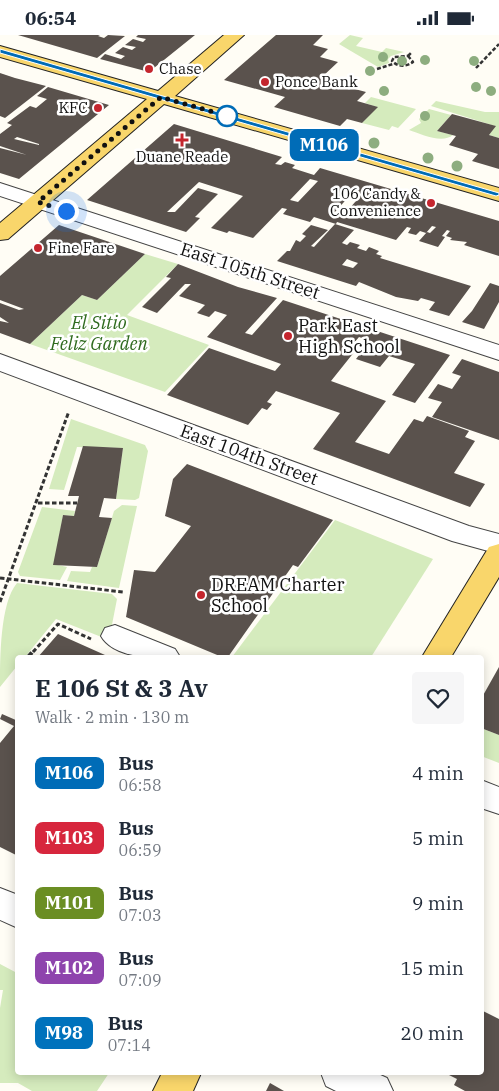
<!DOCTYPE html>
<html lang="en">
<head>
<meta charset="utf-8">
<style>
  :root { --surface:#fff; --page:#f6f6f7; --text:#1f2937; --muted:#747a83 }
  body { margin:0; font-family:"IBM Plex Serif",serif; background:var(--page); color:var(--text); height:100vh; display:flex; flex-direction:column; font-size:19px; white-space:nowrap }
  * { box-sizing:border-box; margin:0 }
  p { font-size:16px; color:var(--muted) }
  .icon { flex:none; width:28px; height:28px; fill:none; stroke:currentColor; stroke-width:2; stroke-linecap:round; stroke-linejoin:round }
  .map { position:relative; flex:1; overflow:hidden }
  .panel { position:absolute; left:15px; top:620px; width:469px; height:420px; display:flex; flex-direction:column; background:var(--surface); border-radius:5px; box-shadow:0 2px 12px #0003 }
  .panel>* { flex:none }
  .badge { padding:0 10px; border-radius:8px; font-size:18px; line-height:32px }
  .you { position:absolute; width:25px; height:25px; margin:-12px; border:4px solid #fff; border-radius:50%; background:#1a73e8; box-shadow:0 0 0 8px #1a73e833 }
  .map>.badge { position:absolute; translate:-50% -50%; box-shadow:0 0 0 2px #fff }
  .round { display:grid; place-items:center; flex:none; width:52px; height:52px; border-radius:5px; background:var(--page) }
  .headline { display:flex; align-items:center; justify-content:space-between; height:85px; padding:0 20px }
  h1 { font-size:24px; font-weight:700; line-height:38px }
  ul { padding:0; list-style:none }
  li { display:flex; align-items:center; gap:15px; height:65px; padding:0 20px }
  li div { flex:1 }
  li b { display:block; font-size:19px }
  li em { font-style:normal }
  li .badge { min-width:55px; font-weight:700; text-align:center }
  .status { display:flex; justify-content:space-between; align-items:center; height:35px; padding:0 25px; background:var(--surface); direction:ltr }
  .status svg { height:14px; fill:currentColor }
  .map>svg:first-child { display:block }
  .green { fill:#d5ebbd }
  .building { fill:#5a524d; fill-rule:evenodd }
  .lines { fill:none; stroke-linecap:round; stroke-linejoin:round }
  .minor-casing { stroke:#444; stroke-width:2 }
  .major-casing { stroke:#222; stroke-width:2 }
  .path-far2 { stroke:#333; stroke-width:2.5; stroke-dasharray:4 2; stroke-linecap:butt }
  .path-far1 { stroke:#333; stroke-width:3; stroke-dasharray:4.5 2.5; stroke-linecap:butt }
  .path { stroke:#333; stroke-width:4; stroke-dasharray:6 3; stroke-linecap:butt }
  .minor { fill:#fff; fill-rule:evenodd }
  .major { fill:#f9d66b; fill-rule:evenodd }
  .tree { fill:#8dad7f }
  .line { fill:#006cb7; stroke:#fff }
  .walk { stroke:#111; stroke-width:5; stroke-dasharray:0 9 }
  .poi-dot { fill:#c4262e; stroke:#fff; stroke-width:2 }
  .stop-dot { fill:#fff; stroke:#006cb7; stroke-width:2.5 }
  .labels { text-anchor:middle; stroke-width:5; stroke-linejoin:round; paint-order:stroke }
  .far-poi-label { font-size:15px; fill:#111; stroke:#fff; text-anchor:start }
  .street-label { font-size:18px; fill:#111; stroke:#fff }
  .park-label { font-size:18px; font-style:italic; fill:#2f6b1f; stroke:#fff }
  .poi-label { font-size:18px; fill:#111; stroke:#fff; text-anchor:start }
</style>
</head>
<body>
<div class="status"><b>06:54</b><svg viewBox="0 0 49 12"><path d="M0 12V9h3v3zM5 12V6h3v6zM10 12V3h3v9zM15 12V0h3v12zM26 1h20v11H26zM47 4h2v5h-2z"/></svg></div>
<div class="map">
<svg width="499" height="1056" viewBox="0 0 499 1056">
  <rect width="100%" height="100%" fill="#fffdf5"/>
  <g class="green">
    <polygon points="350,0 363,3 356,11 382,17 386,13 404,17 391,21 388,24 389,28 378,32 339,9"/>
    <polygon points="371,62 416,74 398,93 392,91 389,95 362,88 377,72 365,68"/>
    <polygon points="436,66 485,77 499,77 499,103 489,100 495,91 431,71"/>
    <path d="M429 74 451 80 437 96 453 100C442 109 421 99 409 95L421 88 419 84Z"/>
    <polygon points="145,219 178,229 127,280 209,310 165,357 30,309 82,260 97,265"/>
    <polygon points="71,384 145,410 148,416 139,463 135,465 116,464 123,413 77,412 64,455 49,454"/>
    <polygon points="122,470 137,471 119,553 67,546 71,536 90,537 92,532 97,532 114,476"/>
    <polygon points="42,472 75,476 74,481 63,480 54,529 67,532 60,545 20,541 18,537"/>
    <polygon points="335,485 433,524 371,622 232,622"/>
    <path d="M17 548 112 559 117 564 109 605 56 584 25 622H18L17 631 0 652C0 623 0 568 17 548Z"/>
    <polygon points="481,693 499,700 499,728 481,721"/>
    <polygon points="0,929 17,938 18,1038 109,1038 97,1056 32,1056 18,1048 0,1048 0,973 3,955 0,955"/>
  </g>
  <g class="building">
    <polygon points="18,0 100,0 98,1 104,3 108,0 125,1 97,23"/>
    <polygon points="138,0 195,0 149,37 100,24 105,19 121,24 125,21 115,18 123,12 132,15 136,12 125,10 133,4 143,7 146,4 136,2"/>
    <polygon points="276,0 323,0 313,10 328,14 320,22 338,27 322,42 327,43 325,46 366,57 357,66 378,72 362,88 347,84 340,91 274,72 285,62 224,45"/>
    <polygon points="0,38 15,43 46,51 5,83 0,81"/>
    <path d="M48 52 109 70 19 144 0 138V113L27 120 0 111V99L12 90 7 88 30 71 36 73 47 64 37 61ZM17 102 39 109V110L14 104Z"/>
    <polygon points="452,79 496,91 489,100 499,103 499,134 472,126 478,119 449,110 456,101 437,96"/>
    <path d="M174 89 282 122 275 129 281 130 285 127 295 130 292 133 314 140 320 133 499 186V221L464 210 467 207 450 205 452 203 446 201 450 196 447 195 442 201 445 202 438 212 419 206 427 197 430 198 436 192 432 191 426 198 420 196 416 200 408 198 411 193 407 192 396 205 337 187 336 189 314 182 310 187 283 179 287 174 282 173 253 203 229 196 227 198 211 193 243 161 199 147 167 177H175L198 153 218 159 195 182 200 183 186 197 87 165ZM310 144 318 146 298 167 290 165ZM353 157 362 159 343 181 334 178Z"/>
    <path d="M335 189 354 195 342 208 347 210 350 207 360 210 357 213 366 216 369 212 379 216 376 219 382 221 380 223 471 251 449 281 429 275 435 267 421 263 418 266 396 262 359 247 356 251 277 226 287 216H290L296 205 300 207 306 201 302 199 311 190 328 195 311 211 314 212ZM347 224 352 226 358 228 353 233 342 230Z"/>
    <polygon points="59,190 145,219 97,265 82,260 30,309 0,298 0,286 9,288 0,282 0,268 19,275 24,274 0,265 0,241"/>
    <polygon points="178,229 238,252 277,263 245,298 252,300 283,265 450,320 415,368 392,360 415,329 389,321 380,332 356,324 366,311 366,308 362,307 365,304 359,302 353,309 359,311 331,346 386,366 355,407 389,419 414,384 423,387 427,381 469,396 465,402 475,406 454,438 485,449 470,472 313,414 340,378 276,356 267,367 272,369 267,375 262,373 248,390 167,360 209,313 275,336 281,329 207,302 227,280 215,276 209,282 197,278 205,270 179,261 191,249 185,249 157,278 142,272 171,243 166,242"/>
    <polygon points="490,248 499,251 499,267 484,294 462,287 472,276"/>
    <polygon points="462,324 499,337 499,405 432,382 442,367 428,363 438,349 452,354 461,341 452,338"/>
    <polygon points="83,411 123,413 116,464 104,463 99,482 112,483 97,532 53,530 63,480 74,481 79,461 68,461"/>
    <polygon points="187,429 333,485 298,532 293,530 228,622 222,622 126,582 134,535 155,537 191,491 165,481 173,444"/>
    <polygon points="58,599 105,620 110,622 38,622"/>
    <polygon points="499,632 499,700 481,693 481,664"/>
    <polygon points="2,679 18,686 18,821 0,812 0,708 14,691 0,684"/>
    <polygon points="481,975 499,984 499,1056 465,1056 454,1050 457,1044 445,1038 481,1038"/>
    <polygon points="270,1048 284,1056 266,1056"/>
  </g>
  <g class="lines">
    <g class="minor-casing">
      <g id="minor">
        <polygon points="0,148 499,310 499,325 0,161"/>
        <polygon points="0,319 469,491 499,499 499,519 452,506 0,336"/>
        <path d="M115 590 175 614 180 622C157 625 113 623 101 601L105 593Z"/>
        <polygon points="481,745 499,752 499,779 481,773"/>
        <polygon points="0,853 18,860 18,893 0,885"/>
        <polygon points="321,1038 376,1038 387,1043 393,1056 336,1056 326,1051"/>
      </g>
    </g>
    <g class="major-casing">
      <g id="major">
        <polygon points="224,0 244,0 175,61 499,153 499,166 164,69 8,204 0,205 0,188 147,64 0,22 0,11 158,56"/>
        <polygon points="499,509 499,542 451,622 422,622 489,512"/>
        <polygon points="162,1038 201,1038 193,1056 153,1056"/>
      </g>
    </g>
    <g class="path-far2">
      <path d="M408 21 413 27C406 32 398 32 392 26L394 22Z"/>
      <polyline points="408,21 412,17"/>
      <polyline points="476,33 499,9"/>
      <polyline points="377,34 393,29"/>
    </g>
    <g class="path-far1">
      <polyline points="38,468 77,468"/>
      <polyline points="0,543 123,557"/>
      <polyline points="0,567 69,376"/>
      <polyline points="33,617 58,589 91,604"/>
    </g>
    <polyline class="path" points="28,622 34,615"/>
    <use href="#minor" class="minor"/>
    <use href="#major" class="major"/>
  </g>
  <g class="tree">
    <circle cx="383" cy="22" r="5"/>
    <circle cx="425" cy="25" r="5"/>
    <circle cx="402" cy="26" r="5"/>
    <circle cx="474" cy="26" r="5"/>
    <circle cx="370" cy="36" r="5"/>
    <circle cx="476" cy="52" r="5"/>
    <circle cx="384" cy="56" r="5"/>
    <circle cx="491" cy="56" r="5"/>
    <circle cx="425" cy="81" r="5"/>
    <circle cx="341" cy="99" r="5.5"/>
    <circle cx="374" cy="108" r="5.5"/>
    <circle cx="428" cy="123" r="5.5"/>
    <circle cx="457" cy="131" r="5.5"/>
  </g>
  <polygon class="line" points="0,14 499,158 499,160 496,161 0,18"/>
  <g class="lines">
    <polyline class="walk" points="66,176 38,167 161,62 227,81"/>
  </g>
  <g class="poi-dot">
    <circle cx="149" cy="34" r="5"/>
    <circle cx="265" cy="47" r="5"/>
    <circle cx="98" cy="73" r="5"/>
    <path d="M179.5 97.5h5v5h5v5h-5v5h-5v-5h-5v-5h5z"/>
    <circle cx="431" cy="168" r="5"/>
    <circle cx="38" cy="213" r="5"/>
    <circle cx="288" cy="301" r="5"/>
    <circle cx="201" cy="560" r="5"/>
  </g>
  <circle class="stop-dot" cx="227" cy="81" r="10"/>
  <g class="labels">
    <g class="far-poi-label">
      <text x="159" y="39">Chase</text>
      <text x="275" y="52">Ponce Bank</text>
      <text x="88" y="78" text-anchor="end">KFC</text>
      <text x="182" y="127" text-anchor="middle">Duane Reade</text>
      <text x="421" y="164" text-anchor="end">106 Candy &amp;<tspan x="421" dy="17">Convenience</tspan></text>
      <text x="48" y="218">Fine Fare</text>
    </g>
    <g class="street-label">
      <text transform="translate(250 236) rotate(18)" y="6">East 105th Street</text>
      <text transform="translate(249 420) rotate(20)" y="6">East 104th Street</text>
    </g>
    <g class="park-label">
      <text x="99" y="294">El Sitio<tspan x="99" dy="21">Feliz Garden</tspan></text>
    </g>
    <g class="poi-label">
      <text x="298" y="297">Park East<tspan x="298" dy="21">High School</tspan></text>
      <text x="211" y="556">DREAM Charter<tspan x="211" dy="21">School</tspan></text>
    </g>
  </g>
</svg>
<div class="you" style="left:66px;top:176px"></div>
<b class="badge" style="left:324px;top:110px;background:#006cb7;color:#fff">M106</b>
<section class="panel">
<div class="headline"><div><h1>E 106 St &amp; 3 Av</h1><p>Walk · 2 min · 130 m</p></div><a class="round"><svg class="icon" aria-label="heart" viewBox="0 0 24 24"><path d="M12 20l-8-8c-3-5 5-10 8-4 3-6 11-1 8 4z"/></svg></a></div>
<ul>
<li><span class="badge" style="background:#006cb7;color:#fff">M106</span><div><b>Bus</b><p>06:58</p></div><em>4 min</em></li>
<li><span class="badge" style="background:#d7263d;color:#fff">M103</span><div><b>Bus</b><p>06:59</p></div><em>5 min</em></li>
<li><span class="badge" style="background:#6b8e23;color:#fff">M101</span><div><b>Bus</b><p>07:03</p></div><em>9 min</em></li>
<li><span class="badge" style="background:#8e44ad;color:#fff">M102</span><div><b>Bus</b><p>07:09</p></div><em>15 min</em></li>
<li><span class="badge" style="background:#0072bc;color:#fff">M98</span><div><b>Bus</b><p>07:14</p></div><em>20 min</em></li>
</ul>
</section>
</div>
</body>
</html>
